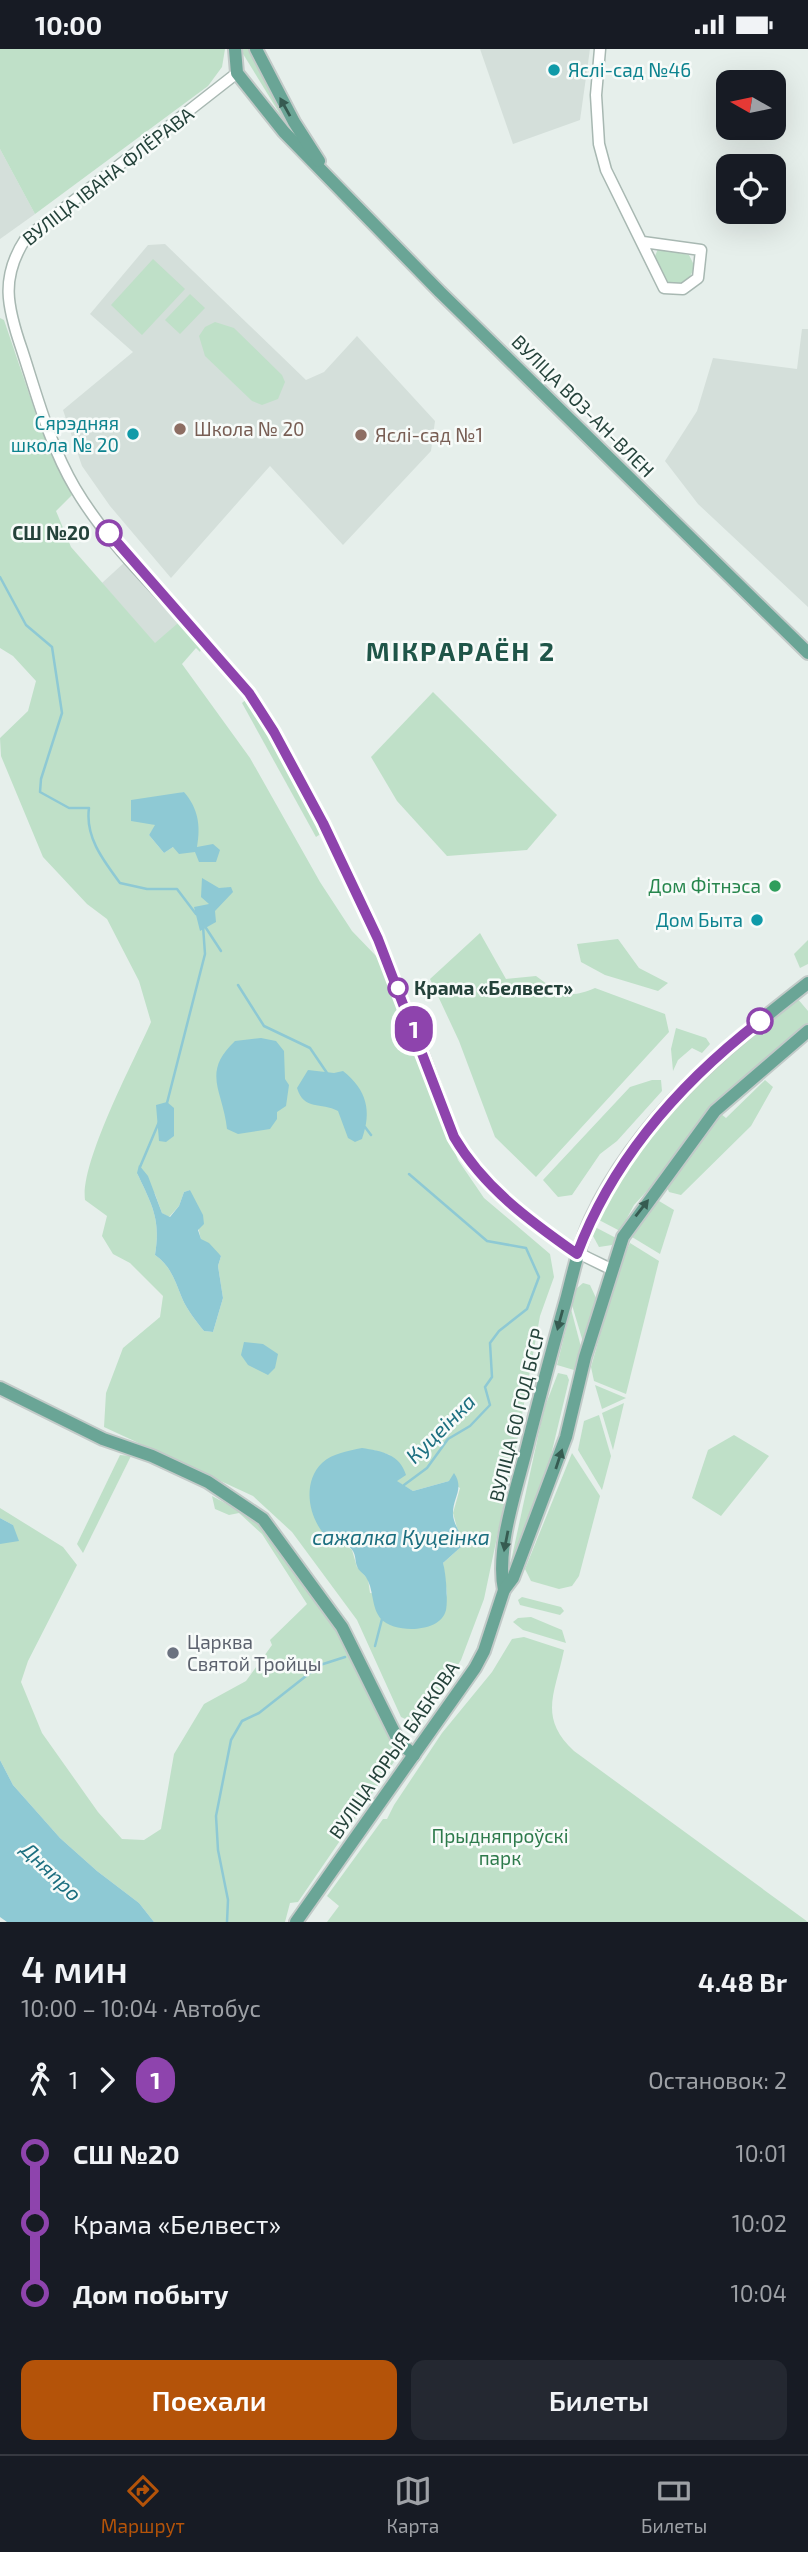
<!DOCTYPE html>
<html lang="ru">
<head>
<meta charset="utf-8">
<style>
  :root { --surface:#171b24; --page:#242831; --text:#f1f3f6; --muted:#9ea1a6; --line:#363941; --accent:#b45309 }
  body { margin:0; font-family:"Exo 2",sans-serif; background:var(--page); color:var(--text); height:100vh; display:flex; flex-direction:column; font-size:26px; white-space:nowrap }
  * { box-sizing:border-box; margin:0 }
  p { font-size:23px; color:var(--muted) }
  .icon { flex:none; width:38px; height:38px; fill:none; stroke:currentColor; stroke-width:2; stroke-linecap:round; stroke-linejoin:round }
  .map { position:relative; height:1873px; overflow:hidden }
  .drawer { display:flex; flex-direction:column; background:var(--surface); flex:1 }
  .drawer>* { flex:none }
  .badge { padding:0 14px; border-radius:23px; font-size:24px; line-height:46px }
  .needle { width:46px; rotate:279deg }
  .controls { position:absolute; left:716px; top:21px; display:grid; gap:14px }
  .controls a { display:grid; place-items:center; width:70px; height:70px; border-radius:14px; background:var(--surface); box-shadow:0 7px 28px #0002; font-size:35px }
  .map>.badge { position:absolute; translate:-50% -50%; box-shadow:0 0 0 4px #fff }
  .legs { display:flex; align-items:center; gap:10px; height:77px; padding:0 21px; font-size:23px }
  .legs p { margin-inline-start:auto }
  .overview { display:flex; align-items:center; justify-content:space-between; height:119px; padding:0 21px }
  h1 { font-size:38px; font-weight:600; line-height:52px }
  .button { display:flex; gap:14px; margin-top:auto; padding:14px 21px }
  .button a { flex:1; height:80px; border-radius:14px; background:var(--accent); color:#fff; font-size:28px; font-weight:600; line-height:80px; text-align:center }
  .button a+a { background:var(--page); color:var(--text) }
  ul { padding:0 21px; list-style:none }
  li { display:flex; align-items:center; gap:24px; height:70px; font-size:26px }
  li i { display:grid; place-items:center; width:10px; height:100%; margin:0 9px; background:currentColor }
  li i::after { content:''; width:18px; height:18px; margin:-9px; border:5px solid; border-radius:50%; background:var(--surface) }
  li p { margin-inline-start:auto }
  li:first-child i { background:linear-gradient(#0000 50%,currentColor 0) }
  li:last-child i { background:linear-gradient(currentColor 50%,#0000 0) }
  .status { display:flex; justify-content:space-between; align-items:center; height:49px; padding:0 35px; background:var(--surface); direction:ltr }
  .status svg { height:19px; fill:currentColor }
  .tab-bar { display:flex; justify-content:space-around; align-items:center; height:98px; border-top:2px solid var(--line); background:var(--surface); font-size:19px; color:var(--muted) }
  .tab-bar a { display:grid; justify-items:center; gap:4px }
  .tab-bar .active { color:var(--accent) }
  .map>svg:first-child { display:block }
  .built { fill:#d4dfda }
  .green { fill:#bfe0c8; fill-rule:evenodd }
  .water { fill:#8ec9d4 }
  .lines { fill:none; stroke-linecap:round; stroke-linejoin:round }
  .stream { stroke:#8ec9d4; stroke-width:2.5 }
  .minor-casing { stroke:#a8b8b2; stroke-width:13 }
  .major-casing { stroke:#c2cac8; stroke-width:16 }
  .minor { stroke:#fff; stroke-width:10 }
  .major { stroke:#6aa596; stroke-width:12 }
  .oneway { fill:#365b51 }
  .line-1-casing { stroke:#fff; stroke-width:16 }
  .line-1 { stroke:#8e44ad; stroke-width:10 }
  .culture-dot { fill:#0f9aa8; stroke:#f7fbf9; stroke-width:2.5 }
  .education-dot { fill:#8d6e63; stroke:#f7fbf9; stroke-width:2.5 }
  .stop-1-dot { fill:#fff; stroke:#8e44ad; stroke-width:3.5 }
  .leisure-dot { fill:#2e9e5b; stroke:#f7fbf9; stroke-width:2.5 }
  .worship-dot { fill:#6b7280; stroke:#f7fbf9; stroke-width:2.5 }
  .labels { text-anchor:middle; stroke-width:5; stroke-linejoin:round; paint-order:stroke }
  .culture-label { font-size:19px; fill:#0d838f; stroke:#f7fbf9; text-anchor:end }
  .street-label { font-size:19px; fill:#24423a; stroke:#f7fbf9 }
  .education-label { font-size:19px; fill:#785e54; stroke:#f7fbf9; text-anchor:start }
  .stop-label { font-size:19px; font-weight:bold; fill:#24423a; stroke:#f7fbf9; text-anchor:end }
  .leisure-label { font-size:19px; fill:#27864d; stroke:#f7fbf9; text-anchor:end }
  .worship-label { font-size:19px; fill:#5b616d; stroke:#f7fbf9; text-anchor:start }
  .park-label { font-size:19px; fill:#2d7a4b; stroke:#f7fbf9 }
  .water-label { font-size:21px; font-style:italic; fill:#1c6f80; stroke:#f7fbf9 }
  .district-label { font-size:26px; font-weight:bold; letter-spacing:2px; fill:#1f5548; stroke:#f7fbf9 }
</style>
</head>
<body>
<div class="status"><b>10:00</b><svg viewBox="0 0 49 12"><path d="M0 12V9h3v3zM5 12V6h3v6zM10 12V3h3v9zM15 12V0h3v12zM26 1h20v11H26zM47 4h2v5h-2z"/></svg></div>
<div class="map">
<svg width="808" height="1873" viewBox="0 0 808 1873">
  <rect width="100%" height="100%" fill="#e6efeb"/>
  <g class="built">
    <polygon points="480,0 590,0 580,71 513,95"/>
    <polygon points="0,100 35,165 0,190"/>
    <polygon points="165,195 306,331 324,323 357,287 435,372 431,402 343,496 270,417 171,529 110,457 82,417 63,361 133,303 90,265 148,196"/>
    <polygon points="802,280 808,280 808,558 698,455 665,412 697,362 713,309 797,320"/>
    <polygon points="125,513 179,573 155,595 102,534"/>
  </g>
  <g class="green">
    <polygon points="0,0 225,0 222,18 208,37 35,165 0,100"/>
    <polygon points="240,0 251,0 289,72 286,75"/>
    <polygon points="658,200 689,206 695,218 688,231 678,235 664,232 655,207"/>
    <polygon points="153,210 185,240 142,286 111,256"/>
    <polygon points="190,245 205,259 180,285 165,271"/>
    <path d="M0 269 4 271 39 374 72 446 56 462 71 498 155 594 179 573 202 597 200 603 196 599 182 615 250 709 320 833 352 882 379 910 458 1111 484 1149 550 1205 554 1228 540 1267 517 1393 484 1550 461 1611 434 1655 416 1675 401 1668 357 1571 292 1483 253 1447 104 1378 106 1344 123 1299 160 1268 163 1247 130 1214 113 1205 102 1187 107 1167 85 1151C80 1113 134 1012 151 973L139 932 107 870 87 855 43 808 1 707 0 689 28 662 36 632 13 607 0 599ZM184 743 197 798H173L164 804 149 786 156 776 142 772 169 747ZM137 1124 155 1145 162 1164 169 1168 179 1157 184 1143 190 1141 201 1191 221 1207 218 1217 223 1249 213 1283 204 1282C196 1272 187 1261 182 1249 175 1232 171 1217 155 1206 161 1170 152 1156 137 1124ZM373 1401 390 1406 396 1432 413 1442 449 1432 460 1439 453 1464 462 1497 443 1514 447 1545 445 1551 370 1544 368 1530 357 1518 352 1501 338 1490 310 1447C317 1403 335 1410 373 1401Z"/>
    <polygon points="215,273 234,279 282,326 285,333 278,350 262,356 252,352 205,307 199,287 205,278"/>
    <polygon points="433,643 557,766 527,801 447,807 397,752 371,708"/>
    <polygon points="248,649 269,683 322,784 316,788 242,654"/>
    <path d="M480 884 506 930 536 927C559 944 567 951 595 939L665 965 669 983 536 1128 495 1088 459 992 430 930Z"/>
    <polygon points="618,890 639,919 668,934 658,942 605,926 581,913 577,895"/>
    <polygon points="808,891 808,915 800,919 794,905"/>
    <path d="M797 949 808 962V975L745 1027 708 1064 659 1129 634 1156 620 1182 599 1171C643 1079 720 1013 797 949Z"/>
    <polygon points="676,979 706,989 710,995 702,1004 692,999 678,1011 673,1022 671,1000"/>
    <polygon points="652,1031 661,1031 662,1042 617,1092 600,1105 572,1146 558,1148 543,1131 630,1038"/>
    <polygon points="765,1031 773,1038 751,1077 681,1146 669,1143 666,1136 721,1065 726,1069"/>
    <polygon points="659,1152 674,1161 660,1205 632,1188 644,1168"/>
    <polygon points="595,1178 616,1189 612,1196 599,1198 593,1187"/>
    <polygon points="630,1194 659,1212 626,1345 594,1332 591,1318 620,1215"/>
    <polygon points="583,1234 590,1236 596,1249 583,1293 572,1256 576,1240"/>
    <polygon points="571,1260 581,1298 574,1321 557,1316"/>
    <polygon points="558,1324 567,1326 569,1331 546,1427 508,1526 544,1360"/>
    <polygon points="595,1336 626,1349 602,1360"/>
    <polygon points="624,1354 613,1401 602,1364"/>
    <polygon points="599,1366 611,1407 602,1441 578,1401 584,1372"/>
    <polygon points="734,1386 769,1407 721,1467 692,1449 708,1401"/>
    <polygon points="572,1404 600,1447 579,1527 572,1537 559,1540 531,1532 525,1520"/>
    <polygon points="120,1406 131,1407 83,1504 77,1495"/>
    <polygon points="212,1447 249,1467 277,1495 332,1571 398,1707 298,1853 290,1854 285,1873 154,1873 139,1854 97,1822 60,1789 13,1736 0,1711 0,1495 13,1476 0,1469 0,1459 63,1498 77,1516 28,1612 21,1633 42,1684 98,1763 122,1790 144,1791 161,1780 174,1705 204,1655 246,1632 272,1596 270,1591 307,1555 262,1485 239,1464 229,1466 215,1460"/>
    <polygon points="522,1548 561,1558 564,1562 560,1566 520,1556 518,1551"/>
    <polygon points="531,1568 562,1581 566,1594 523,1581 513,1573 518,1569"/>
    <path d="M524 1588 564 1601C555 1645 538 1668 574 1702L808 1873H327L339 1857 327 1847 383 1770H387L394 1756 442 1684 492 1623 512 1590Z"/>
  </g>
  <g class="water">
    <path d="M184 743C198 759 201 776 197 798L213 795 220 801 216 813H199L195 803 179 805 173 798 164 804 149 786 155 776 131 772V751Z"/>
    <polygon points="202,829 219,839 231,838 233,843 215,862 216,873 200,882 194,858 209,855 201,848"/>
    <path d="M261 989 276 992 284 1002 285 1030 289 1036 286 1057 277 1063V1070L270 1080 238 1085 227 1080C223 1041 201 1024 235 992Z"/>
    <path d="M308 1021 334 1024 343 1022C367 1041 372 1062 362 1090L355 1093 348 1089 338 1062C321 1053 304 1062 297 1039Z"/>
    <polygon points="167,1053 174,1059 174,1087 166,1093 159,1092 156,1056"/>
    <path d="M139 1116 148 1127 162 1164 170 1168 179 1157 184 1143 190 1141 203 1166 204 1175 198 1181 201 1190 209 1194 221 1207 218 1217 223 1249 213 1283 204 1282C196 1272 187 1261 182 1249 175 1232 171 1217 155 1206 161 1170 152 1156 137 1124Z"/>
    <polygon points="244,1293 263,1295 278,1305 275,1319 268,1326 248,1316 241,1306"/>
    <path d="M362 1399C381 1402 400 1405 406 1426L397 1432 413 1442 449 1432 454 1424C465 1440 452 1449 453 1466 454 1478 463 1484 462 1497L443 1514C446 1524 448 1552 446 1561 441 1584 395 1585 381 1570 371 1558 374 1542 367 1530 365 1525 358 1522 357 1517 355 1512 356 1507 353 1502 345 1490 334 1495 326 1487 308 1469 302 1433 322 1414 333 1404 348 1402 362 1399Z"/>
    <polygon points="0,1469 13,1476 19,1492 0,1495"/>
    <polygon points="0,1711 13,1736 60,1789 97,1822 139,1854 154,1873 7,1873 0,1868"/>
  </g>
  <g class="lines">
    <g class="stream">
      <path d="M0 528 26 576 52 598 62 664 41 730 40 743 69 759H89C85 788 103 811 120 834L147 840H177L196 865"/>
      <polyline points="204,876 221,902"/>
      <polyline points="238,936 264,977 310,999 327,1024"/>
      <polyline points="167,1054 205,905 203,877"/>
      <polyline points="365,1078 371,1086"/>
      <polyline points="140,1118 159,1073"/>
      <polyline points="404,1436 427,1419 448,1390 470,1377 490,1356 485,1338 492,1328 490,1294 499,1282 527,1260 539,1228 526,1199 487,1192 409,1125"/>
      <polyline points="375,1597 382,1570"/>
      <polyline points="227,1873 228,1851 218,1801 216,1767 231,1691 242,1672 259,1664 320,1616 345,1608"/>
    </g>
    <g class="minor-casing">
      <g id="minor">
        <polyline points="600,0 596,46 599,95 606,121 664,239 683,240 698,229 701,201 643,193"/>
        <path d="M237 24 26 189C0 228 7 258 22 301 37 347 50 397 75 439 129 530 222 592 275 684 349 812 405 949 454 1088 488 1147 550 1193 611 1220"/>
      </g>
    </g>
    <g class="major-casing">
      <g id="major">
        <polyline points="235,0 237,24 284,83 440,243 808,604"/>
        <polyline points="256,0 294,73 319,112"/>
        <polyline points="0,1339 103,1390 152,1407 208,1433 263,1470 342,1578 399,1693 414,1706"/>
        <path d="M504 1541C495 1498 519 1433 529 1390 541 1343 553 1297 566 1251 573 1224 579 1196 591 1170 639 1068 721 1002 808 934"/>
        <polyline points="296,1873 475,1619 484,1602 504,1541 513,1529 566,1388 585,1308 623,1188 715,1062 808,982"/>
      </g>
    </g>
    <use href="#minor" class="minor"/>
    <use href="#major" class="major"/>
  </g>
  <defs><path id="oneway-solid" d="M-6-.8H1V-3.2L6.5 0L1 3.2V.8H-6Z" transform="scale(1.75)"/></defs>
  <g class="oneway">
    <use href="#oneway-solid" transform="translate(285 58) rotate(-119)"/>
    <use href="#oneway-solid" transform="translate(642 1159) rotate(-52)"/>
    <use href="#oneway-solid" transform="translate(560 1271) rotate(105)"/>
    <use href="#oneway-solid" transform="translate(559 1410) rotate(-72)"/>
    <use href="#oneway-solid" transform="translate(506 1492) rotate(101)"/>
  </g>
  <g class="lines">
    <g class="line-1-casing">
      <path id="line-1" d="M109 484 249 644 274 683 323 774 378 890 454 1088C484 1139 530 1172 577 1205 613 1109 680 1034 760 972"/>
    </g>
    <use href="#line-1" class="line-1"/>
  </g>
  <g class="culture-dot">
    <circle cx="554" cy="21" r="7"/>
    <circle cx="133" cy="385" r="7"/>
    <circle cx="757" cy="871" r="7"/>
  </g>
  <g class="education-dot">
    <circle cx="180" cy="380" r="7"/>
    <circle cx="361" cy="386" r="7"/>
  </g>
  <g class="stop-1-dot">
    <circle cx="109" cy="484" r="12"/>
    <circle cx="398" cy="939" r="9"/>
    <circle cx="760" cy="972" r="12"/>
  </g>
  <circle class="leisure-dot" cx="775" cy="837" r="7"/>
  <circle class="worship-dot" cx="173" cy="1604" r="7"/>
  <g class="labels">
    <g class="culture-label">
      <text x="568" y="28" text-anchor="start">Яслі-сад №46</text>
      <text x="119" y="381">Сярэдняя<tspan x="119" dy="22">школа № 20</tspan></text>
      <text x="743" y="878">Дом Быта</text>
    </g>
    <g class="street-label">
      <text transform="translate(108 127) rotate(-38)" y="7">ВУЛІЦА ІВАНА ФЛЁРАВА</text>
      <text transform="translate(583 357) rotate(45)" y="7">ВУЛІЦА ВОЗ-АН-ВЛЕН</text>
      <text transform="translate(517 1366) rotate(-76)" y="7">ВУЛІЦА 60 ГОД БССР</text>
      <text transform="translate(394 1701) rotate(-55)" y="7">ВУЛІЦА ЮРЫЯ БАБКОВА</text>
    </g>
    <g class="education-label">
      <text x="194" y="387">Школа № 20</text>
      <text x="375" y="393">Яслі-сад №1</text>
    </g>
    <g class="stop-label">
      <text x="90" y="491">СШ №20</text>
      <text x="414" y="946" text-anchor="start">Крама «Белвест»</text>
    </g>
    <g class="leisure-label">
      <text x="761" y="844">Дом Фітнэса</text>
    </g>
    <g class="worship-label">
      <text x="187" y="1600">Царква<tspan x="187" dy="22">Святой Тройцы</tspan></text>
    </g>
    <g class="park-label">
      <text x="500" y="1794">Прыдняпроўскі<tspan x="500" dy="22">парк</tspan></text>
    </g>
    <g class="water-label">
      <text transform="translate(441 1380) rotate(-45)" y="7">Куцеінка</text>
      <text x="401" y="1496">сажалка Куцеінка</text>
      <text transform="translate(51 1823) rotate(44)" y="7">Дняпро</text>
    </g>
    <g class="district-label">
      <text x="461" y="612">МІКРАРАЁН 2</text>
    </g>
  </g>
</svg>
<div class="controls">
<a><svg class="needle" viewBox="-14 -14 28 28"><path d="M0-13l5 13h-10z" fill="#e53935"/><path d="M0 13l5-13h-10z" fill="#9ea1a6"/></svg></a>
<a><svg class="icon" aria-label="locate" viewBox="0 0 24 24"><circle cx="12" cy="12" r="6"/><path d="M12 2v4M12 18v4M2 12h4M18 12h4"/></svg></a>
</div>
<b class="badge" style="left:414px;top:980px;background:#8e44ad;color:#fff">1</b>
</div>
<section class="drawer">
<div class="overview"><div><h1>4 мин</h1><p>10:00 – 10:04 · Автобус</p></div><b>4.48 Br</b></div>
<div class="legs"><svg class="icon" aria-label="walk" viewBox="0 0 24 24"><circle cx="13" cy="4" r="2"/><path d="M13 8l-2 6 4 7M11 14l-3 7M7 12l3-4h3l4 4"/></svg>1<svg class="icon" aria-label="forward" viewBox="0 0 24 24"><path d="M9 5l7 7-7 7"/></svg><b class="badge" style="background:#8e44ad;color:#fff">1</b><p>Остановок: 2</p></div>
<ul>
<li><i style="color:#8e44ad"></i><b>СШ №20</b><p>10:01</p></li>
<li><i style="color:#8e44ad"></i><span>Крама «Белвест»</span><p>10:02</p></li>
<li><i style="color:#8e44ad"></i><b>Дом побыту</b><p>10:04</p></li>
</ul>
<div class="button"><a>Поехали</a><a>Билеты</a></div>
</section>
<nav class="tab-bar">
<a class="active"><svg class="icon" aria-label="directions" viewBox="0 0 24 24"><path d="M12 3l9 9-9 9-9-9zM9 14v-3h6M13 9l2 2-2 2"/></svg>Маршрут</a>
<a><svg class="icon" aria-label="map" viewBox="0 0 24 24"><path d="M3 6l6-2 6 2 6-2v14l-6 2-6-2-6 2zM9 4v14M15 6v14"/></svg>Карта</a>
<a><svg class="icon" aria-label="tickets" viewBox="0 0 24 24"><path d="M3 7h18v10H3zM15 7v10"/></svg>Билеты</a>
</nav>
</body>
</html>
